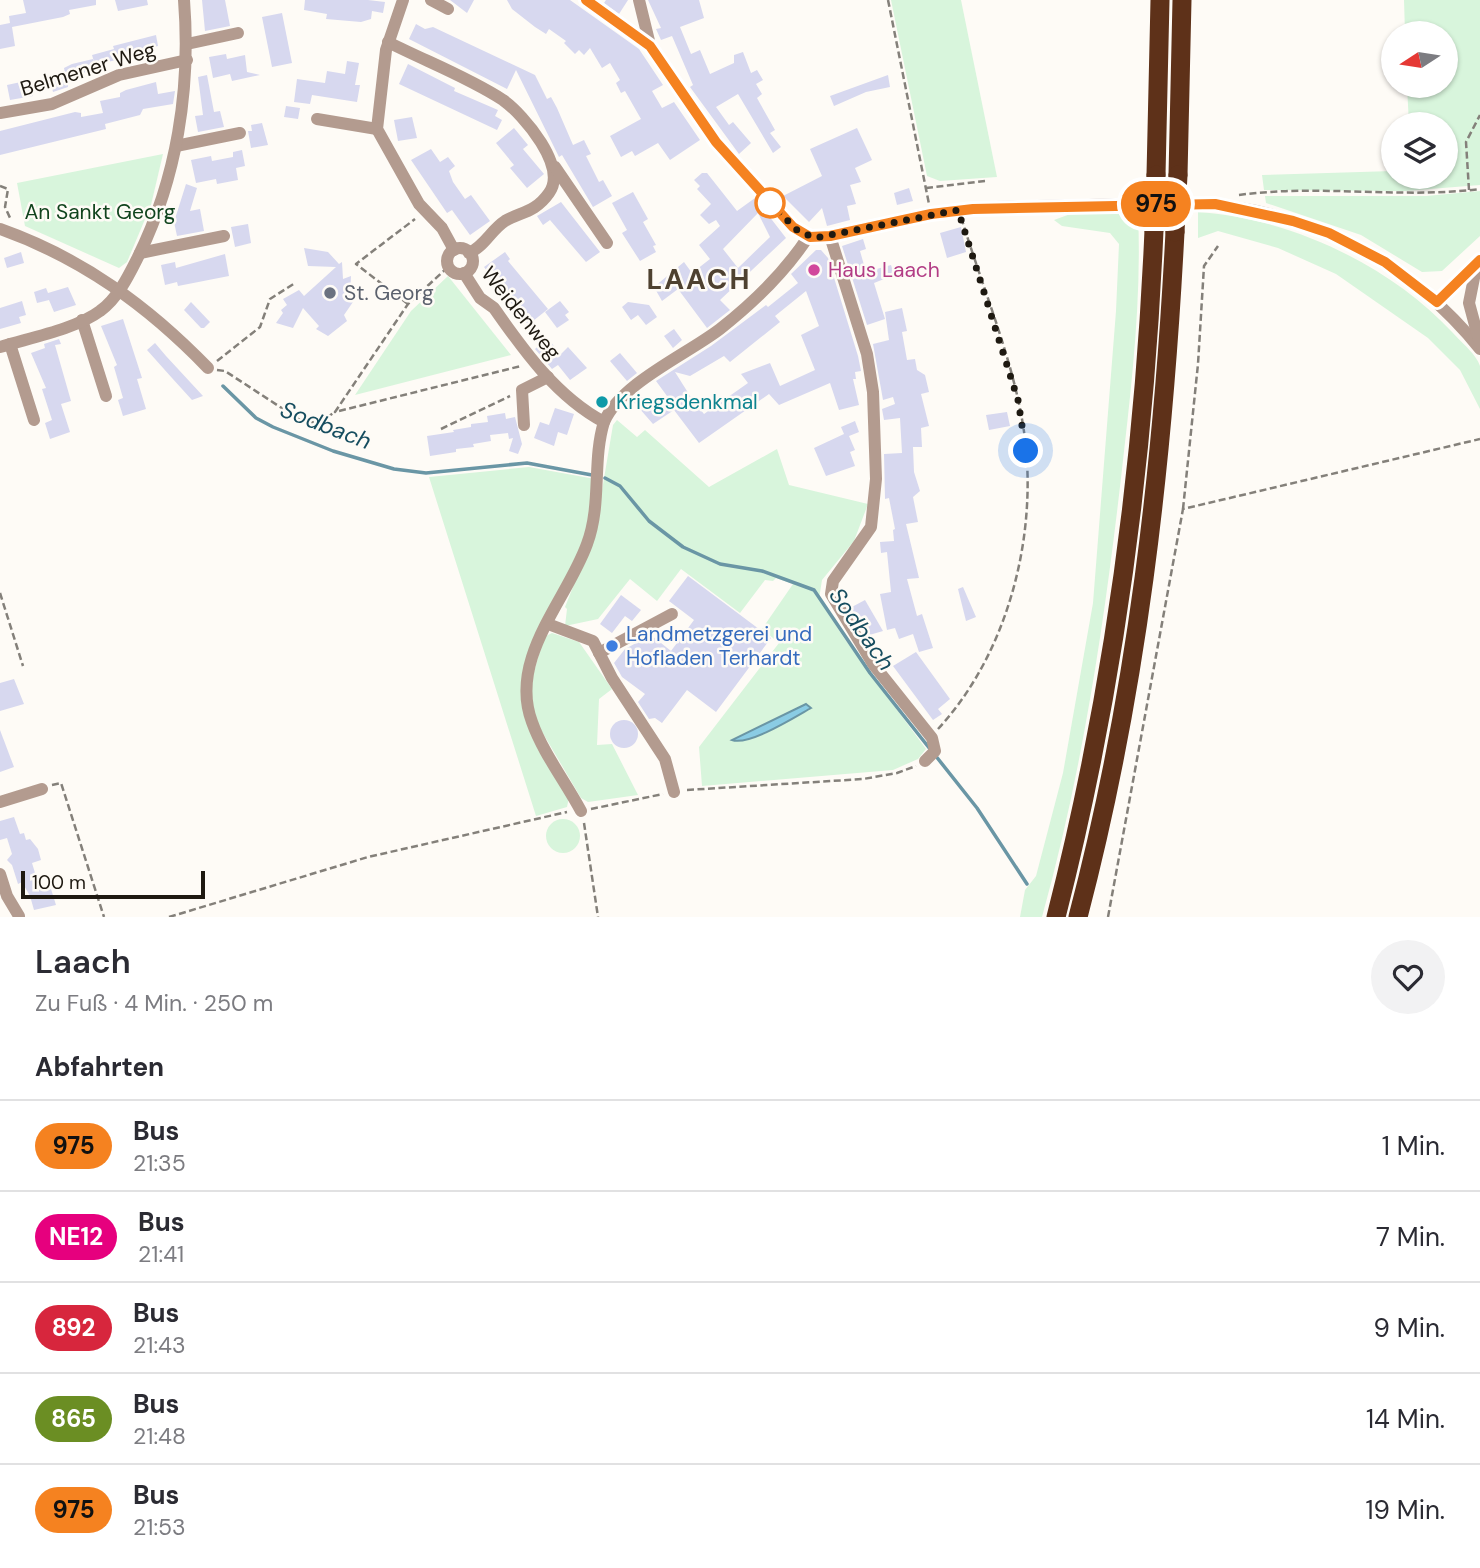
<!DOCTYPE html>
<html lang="de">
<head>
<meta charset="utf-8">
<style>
  :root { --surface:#fff; --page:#f2f2f3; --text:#2b2b33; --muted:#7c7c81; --line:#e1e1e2 }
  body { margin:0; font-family:"DM Sans",sans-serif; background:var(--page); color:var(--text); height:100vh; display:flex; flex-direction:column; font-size:26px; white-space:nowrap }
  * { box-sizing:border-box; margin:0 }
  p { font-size:23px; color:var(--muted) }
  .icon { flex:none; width:38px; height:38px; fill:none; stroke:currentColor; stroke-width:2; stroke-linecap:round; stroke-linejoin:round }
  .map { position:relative; height:917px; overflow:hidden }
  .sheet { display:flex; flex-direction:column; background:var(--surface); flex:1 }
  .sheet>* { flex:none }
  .badge { padding:0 14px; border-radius:23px; font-size:24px; line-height:46px }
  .needle { width:46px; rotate:258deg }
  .buttons { position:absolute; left:1381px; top:21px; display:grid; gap:14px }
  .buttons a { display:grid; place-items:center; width:77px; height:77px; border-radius:50%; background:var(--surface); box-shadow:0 2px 5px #0004; font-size:35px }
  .scale { position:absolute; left:21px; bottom:18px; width:184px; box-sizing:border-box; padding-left:7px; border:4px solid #1e1911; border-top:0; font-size:19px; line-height:24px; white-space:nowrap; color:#1e1911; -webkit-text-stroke:5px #fefbf6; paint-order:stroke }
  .you { position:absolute; width:35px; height:35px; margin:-18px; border:5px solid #fff; border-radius:50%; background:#1a73e8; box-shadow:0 0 0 10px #1a73e833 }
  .map>.badge { position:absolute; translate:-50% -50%; box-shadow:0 0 0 4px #fff }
  h2 { padding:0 35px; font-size:26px; line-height:63px }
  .round { display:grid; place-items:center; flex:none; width:74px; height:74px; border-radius:37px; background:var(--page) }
  .summary { display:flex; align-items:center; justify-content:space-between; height:119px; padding:0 35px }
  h1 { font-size:33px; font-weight:600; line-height:52px }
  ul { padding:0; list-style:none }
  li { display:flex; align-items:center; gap:21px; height:91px; padding:0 35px; border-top:2px solid var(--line) }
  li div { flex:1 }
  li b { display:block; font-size:26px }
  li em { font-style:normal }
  li .badge { min-width:77px; font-weight:700; text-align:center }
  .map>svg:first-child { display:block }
  .green { fill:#d8f5dc }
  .water { fill:#8acce4; stroke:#6a96a5; stroke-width:2 }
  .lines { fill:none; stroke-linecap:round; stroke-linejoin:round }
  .stream { stroke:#6a96a5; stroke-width:3.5 }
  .building { fill:#d7d8ef; fill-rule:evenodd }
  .path { stroke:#84807a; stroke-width:2.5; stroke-dasharray:7 3.5; stroke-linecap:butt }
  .minor { stroke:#b39b8f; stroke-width:12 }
  .highway { stroke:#5e3119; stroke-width:19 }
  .highway-bridge { stroke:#5e3119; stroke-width:19 }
  .line-casing { stroke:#fff; stroke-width:16 }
  .line { stroke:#f58220; stroke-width:10 }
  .walk { stroke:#1e1911; stroke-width:7; stroke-dasharray:0 12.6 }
  .stop-dot { fill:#fff; stroke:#f58220; stroke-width:3.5 }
  .hotel-dot { fill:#d1479c; stroke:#fefbf6; stroke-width:2.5 }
  .worship-dot { fill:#6b7280; stroke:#fefbf6; stroke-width:2.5 }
  .culture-dot { fill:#0f9aa8; stroke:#fefbf6; stroke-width:2.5 }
  .shop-dot { fill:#3f7fe0; stroke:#fefbf6; stroke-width:2.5 }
  .labels { text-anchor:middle; stroke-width:5; stroke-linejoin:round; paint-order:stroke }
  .street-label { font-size:21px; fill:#1e1911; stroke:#fefbf6 }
  .park-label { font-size:21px; fill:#11441e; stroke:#fefbf6 }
  .hotel-label { font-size:21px; fill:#b23c85; stroke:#fefbf6; text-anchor:start }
  .worship-label { font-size:21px; fill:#5b616d; stroke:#fefbf6; text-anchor:start }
  .culture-label { font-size:21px; fill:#0d838f; stroke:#fefbf6; text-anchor:start }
  .shop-label { font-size:21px; fill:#366cbe; stroke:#fefbf6; text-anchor:start }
  .water-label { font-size:23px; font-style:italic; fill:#164d5f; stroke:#fefbf6 }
  .district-label { font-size:28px; font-weight:bold; letter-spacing:2px; fill:#4e4130; stroke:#fefbf6 }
</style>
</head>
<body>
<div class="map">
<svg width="1480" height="917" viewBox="0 0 1480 917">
  <rect width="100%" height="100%" fill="#fefbf6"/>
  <g class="green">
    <polygon points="891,0 961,0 997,177 940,181 927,176"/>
    <polygon points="1404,0 1480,0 1480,185 1405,191 1264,190 1262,175 1393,171 1393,177 1446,177 1446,124 1409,124 1407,86 1446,86 1446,33 1405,33"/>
    <polygon points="163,154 151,205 127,262 119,268 25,226 17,183"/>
    <polygon points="1480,191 1480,236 1442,271 1422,272 1361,235 1266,203 1265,196 1426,196"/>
    <path d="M1198 212C1290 218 1390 265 1453 333 1461 342 1477 355 1480 366 1480 379 1480 396 1480 409L1460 370 1428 338 1336 274 1278 248 1218 231 1198 238Z"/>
    <path d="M1073 213H1138C1142 300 1131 391 1121 478 1104 626 1082 773 1042 917H1020L1025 890 1036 876 1063 773 1093 603 1116 311 1119 244 1110 233 1062 226 1054 220Z"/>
    <polygon points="448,276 511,355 355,395 411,311"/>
    <polygon points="617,420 637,437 645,430 709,487 777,449 789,485 868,504 854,541 822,580 819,599 844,638 926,749 918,759 893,770 702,786 699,747 779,643 762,629 793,584 776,578 773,581 765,580 740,613 681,569 657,601 630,579 598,619 565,626 567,609 565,607 595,532 613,425"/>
    <polygon points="529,467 595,479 584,544 536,639 524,698 569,797 567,807 536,816 429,477"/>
    <polygon points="552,633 579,642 612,689 599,699 597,745 612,744 638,795 588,802 581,798 534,718 529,689 544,637"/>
    <circle cx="563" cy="836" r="17"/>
  </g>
  <path class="water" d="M806 704 811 708C795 717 749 746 732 740Z"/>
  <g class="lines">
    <g class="stream">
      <polyline points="223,386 256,418 273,427 333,451 394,469 426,473 527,463 592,475"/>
      <polyline points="605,478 620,486 649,521 683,547 720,564 762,571 814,590 870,673 930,749"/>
      <polyline points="935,755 977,808 1027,884"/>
    </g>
  </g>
  <g class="building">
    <polygon points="23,0 96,0 96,5 69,10 70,14 63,17 12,27 15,46 0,49 0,25 10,23 9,16 26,13"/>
    <polygon points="115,0 147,0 148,5 118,11"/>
    <polygon points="202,0 225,0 230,26 205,31"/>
    <polygon points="305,0 368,0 385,2 383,13 372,11 371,19 361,22 326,19 327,14 304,10"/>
    <polygon points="450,0 474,0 467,13"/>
    <polygon points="507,0 570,0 639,49 663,85 652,91 662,108 674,102 700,140 670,160 658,143 635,156 632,151 621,157 610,136 641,119 625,91 621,93 616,83 620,80 610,63 602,68 590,48 584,55 579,50 575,54 564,43 566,41 549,29 546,34 535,27 512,9"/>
    <polygon points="606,0 628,0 619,14 604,3"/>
    <polygon points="648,0 699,0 704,18 680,27 691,54 700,50 710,74 734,63 734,55 743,52 751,73 757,70 763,80 756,84 762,94 757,98 775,130 770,133 781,147 773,153 738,94 716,107 729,125 733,122 751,143 739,154 690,87 693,85 672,36 661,40 656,29 661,28"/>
    <polygon points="282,13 292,63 272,67 262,17"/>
    <polygon points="416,24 425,29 433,27 535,75 547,99 551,97 557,108 573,145 584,140 591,154 586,156 599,182 603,180 612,196 593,207 562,155 559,157 516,70 507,89 409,39"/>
    <polygon points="156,35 158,46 116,56 115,53 116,60 95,65 92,55 114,49 113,46"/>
    <polygon points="226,54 227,59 245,55 247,72 260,75 232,81 230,74 213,78 209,57"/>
    <polygon points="93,59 96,69 67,78 68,87 53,92 49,76 65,73 64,68 72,64"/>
    <polygon points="347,61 359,63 355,85 360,85 357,102 312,95 310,104 294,102 297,79 325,83 327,71 345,74"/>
    <polygon points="408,64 455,88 454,91 498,110 495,116 502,120 497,130 399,84"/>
    <polygon points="207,75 214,112 220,111 224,127 198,132 195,116 203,115 198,77"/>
    <polygon points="888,75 890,87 866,92 834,106 830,96"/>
    <polygon points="30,80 33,96 10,100 7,85"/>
    <polygon points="156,82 158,94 175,91 173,104 143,109 140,115 105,124 106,129 0,155 0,131 75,112 81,113 81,117 103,113 100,101 120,97 120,93 126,90"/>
    <polygon points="286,106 300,108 298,119 284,117"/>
    <polygon points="412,117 417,138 398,141 394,120"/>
    <polygon points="262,123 268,145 251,148 248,131 252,131 251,125"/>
    <polygon points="514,128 528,145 523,149 544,174 527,188 510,168 514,165 496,143"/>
    <polygon points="857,128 872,160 855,168 861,182 850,185 856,204 847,206 850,220 827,226 822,208 809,222 783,196 822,176 810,149"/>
    <polygon points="431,149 440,162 448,157 455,166 449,171 453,182 465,199 471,195 490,221 470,235 452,210 447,213 411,160"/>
    <polygon points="242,150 245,166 236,168 238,180 217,184 216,179 196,183 191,160 211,156 212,161 233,157 233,152"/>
    <path d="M702 173H707L737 211 755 198 786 238 720 300 730 310 707 328 678 289 662 301 654 287 684 262 692 273 710 259 699 245 720 226 716 220 709 224 700 215 711 204 697 189 700 186 694 180ZM758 213 770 237 738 268 723 249Z"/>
    <polygon points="186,184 197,188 190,211 200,209 204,231 177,236 174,222"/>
    <polygon points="909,188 913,201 897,205 894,193"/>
    <polygon points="633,192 648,219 643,222 656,245 653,246 656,252 640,261 622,233 627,230 612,203"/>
    <polygon points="561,202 600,252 586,262 550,220 543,225 537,216"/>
    <polygon points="248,224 251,243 235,247 231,227"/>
    <polygon points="961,227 966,252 947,258 940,233"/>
    <polygon points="863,239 866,249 860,251 866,272 891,265 894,275 874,283 885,319 867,325 842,246"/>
    <polygon points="304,248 328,252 339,264 342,262 343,279 351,276 350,296 355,299 344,315 347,321 328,336 316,329 319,326 303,308 293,328 276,323 283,313 281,310 287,305 283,299 299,290 304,296 336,267 308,266"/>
    <path d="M816 250H821L828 258 858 356 861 371 855 372 856 379H853L859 405 839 410 830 383 779 405 769 394 699 443 674 410 653 424 632 400 639 394 651 406 667 396 656 381 711 346 766 305 768 307 798 283 791 274ZM806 291 819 326 801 335 815 370 780 386 770 363 741 374 748 383 704 414 697 405 691 404 692 399 675 372 690 376 724 356 730 362 780 322 775 316Z"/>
    <polygon points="21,252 24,263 7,268 4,258"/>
    <polygon points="505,252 510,259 508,261 548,309 528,325 484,267"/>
    <polygon points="225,254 229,276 178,286 177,282 165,285 161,265 175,262 176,268"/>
    <polygon points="68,287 76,305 54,312 49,300 37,303 34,292 46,288 48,293"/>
    <polygon points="22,301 26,315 19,317 21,323 0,329 0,308"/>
    <polygon points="560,301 569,312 565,315 569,320 557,328 545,312"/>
    <polygon points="191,302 210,322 204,328 201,328 184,310"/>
    <polygon points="628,302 649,305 657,317 646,325 638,315 631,320 622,307"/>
    <polygon points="902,308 907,331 902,332 907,360 915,359 917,370 925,375 929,392 921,394 929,426 921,428 922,447 913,447 914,472 920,491 913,497 918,522 906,524 919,578 907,579 917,616 922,614 933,648 919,652 913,634 899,639 895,628 887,630 880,594 891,592 887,552 881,553 880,542 894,541 893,530 895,529 889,498 885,499 884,454 902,453 900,418 884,420 882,409 895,404 893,397 883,400 873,344 889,340 885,312"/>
    <polygon points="123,319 142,378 137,379 146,409 123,416 118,400 123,398 114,367 117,365 101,326"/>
    <polygon points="674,329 682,340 673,348 664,336"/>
    <polygon points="547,338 561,354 568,347 587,368 570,380 558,365 552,369 535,349"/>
    <polygon points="59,339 61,344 55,345 71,401 61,404 70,432 50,439 45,423 52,420 42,389 46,388 31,353 45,348 44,344"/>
    <polygon points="155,343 166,356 203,396 192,400 172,378 147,350"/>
    <polygon points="620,353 637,373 627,381 610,361"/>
    <polygon points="555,408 574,414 567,435 558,432 554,446 534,438 540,422 549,425"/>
    <polygon points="1007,412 1010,426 989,430 986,415"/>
    <polygon points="505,413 506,419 515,417 522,444 518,454 509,451 513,438 509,439 508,433 490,435 491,441 473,444 474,447 456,449 456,452 430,456 427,436 454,432 453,430 471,427 471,424 488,422 487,416"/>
    <polygon points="855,421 859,432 849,436 855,450 850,452 855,466 826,476 814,448 844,434 841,427"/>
    <polygon points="688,576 771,638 716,712 687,690 662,723 655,718 649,719 638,702 645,694 622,677 614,663 625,649 651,635 671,651 694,620 669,601"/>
    <polygon points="963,587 976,617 966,621 958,589"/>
    <polygon points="621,595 641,610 632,621 625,616 612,633 600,624"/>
    <polygon points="865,600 883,631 866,636 850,608"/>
    <polygon points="916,652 950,699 938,709 942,714 933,720 893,666"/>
    <polygon points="14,679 24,704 0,711 0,683"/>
    <circle cx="624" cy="734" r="14"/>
    <polygon points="0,730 14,767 0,772"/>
    <polygon points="14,817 20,834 24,833 26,840 30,839 38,849 41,860 32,863 39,886 42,885 44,891 51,889 56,905 34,910 30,896 22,882 18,884 12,865 7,860 12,854 7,838 0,840 0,821"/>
  </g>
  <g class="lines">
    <g class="path">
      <polyline points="888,0 929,204"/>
      <polyline points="0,186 8,189 5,207 11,220"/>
      <polyline points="926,188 985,181"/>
      <polyline points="1469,190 1466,142 1480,115"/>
      <path d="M1239 195C1319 184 1400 199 1480 189"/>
      <polyline points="448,267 408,304 335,412 521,366"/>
      <polyline points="408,304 356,264 415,219"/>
      <polyline points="217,361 260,327 270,299 295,283"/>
      <polyline points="217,370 225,371 303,422 320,422 335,412"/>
      <polyline points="441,429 510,396"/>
      <polyline points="1183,509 1198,364 1204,266 1218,246"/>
      <polyline points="0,593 23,666"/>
      <path d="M938 729C1010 651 1040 529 1023 425 1012 357 982 286 962 220"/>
      <polyline points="52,785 61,783 104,917"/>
      <polyline points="687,790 863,779 897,773 916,766"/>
      <polyline points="591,809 663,794"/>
      <polyline points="584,823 598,917"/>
      <polyline points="169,917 368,857 567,812"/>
      <polyline points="1108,917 1183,509 1480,439"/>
    </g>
    <g class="minor">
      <polyline points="403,0 386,50 377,129 419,204 442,228 454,250"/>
      <polyline points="431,0 448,9"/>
      <path d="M585 0 650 46 722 148 793 227 805 236 821 238C858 231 893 220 930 214 982 205 1037 206 1089 205 1128 204 1168 201 1206 204 1314 212 1413 265 1480 349"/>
      <polyline points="639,0 650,45"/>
      <path d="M388 42C425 61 468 77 503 100 524 115 568 167 549 193 535 213 520 212 505 221 491 230 485 246 469 253"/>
      <polyline points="187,44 238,33"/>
      <polyline points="0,113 52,104 119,75 187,60"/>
      <polyline points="317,119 377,129"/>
      <polyline points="176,146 240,133"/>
      <polyline points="555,167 607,243"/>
      <path d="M0 229C82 258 148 306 208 368"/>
      <polyline points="830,236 867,354 873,392 876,479 871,527 833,581 831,594 873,664 932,738 935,751 925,761"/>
      <circle cx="460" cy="261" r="13"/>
      <polyline points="140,253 224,236"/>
      <polyline points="1477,263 1469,303 1480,344"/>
      <path d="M464 273 480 298 494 308C524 351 557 397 604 422"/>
      <polyline points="1437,302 1477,263"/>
      <polyline points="82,320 106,396"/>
      <polyline points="10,344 34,420"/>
      <path d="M0 347C29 338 76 329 100 311 117 299 128 277 137 259 177 179 191 89 184 0"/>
      <polyline points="524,425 522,390 548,377"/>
      <polyline points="548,624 593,641 612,678 665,759 674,792"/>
      <polyline points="599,653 672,614"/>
      <polyline points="0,802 42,789"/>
      <path d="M581 811C565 781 543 753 532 722 508 658 567 600 587 544 602 504 592 461 604 422 621 383 686 355 720 329 753 303 785 272 808 237"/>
      <polyline points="0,874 7,896 19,916"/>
    </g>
    <g class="highway">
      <polyline points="1156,175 1160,0"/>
      <polyline points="1178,175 1182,0"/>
      <path d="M1056 917C1114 691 1144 463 1154 230"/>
      <path d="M1078 917C1137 693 1163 464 1175 232"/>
    </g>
    <g class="highway-bridge">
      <polyline points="1154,230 1156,175"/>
      <polyline points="1175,232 1178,175"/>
    </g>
  </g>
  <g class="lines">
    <g class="line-casing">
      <polyline id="line" points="586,0 650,46 716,142 793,227 810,237 830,236 931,214 973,209 1215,204 1293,221 1329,233 1385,262 1437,302 1480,260"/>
    </g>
    <use href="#line" class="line"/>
    <polyline class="walk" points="770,203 798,231 815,238 958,210 1018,400 1026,451"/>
  </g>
  <circle class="stop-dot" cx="770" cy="203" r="14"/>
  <circle class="hotel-dot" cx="814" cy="270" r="7"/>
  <circle class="worship-dot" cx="330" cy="293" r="7"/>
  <circle class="culture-dot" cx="602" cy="402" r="7"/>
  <circle class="shop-dot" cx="612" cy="646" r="7"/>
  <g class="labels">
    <g class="street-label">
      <text transform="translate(88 69) rotate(-17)" y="7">Belmener Weg</text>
      <text transform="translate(521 313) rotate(51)" y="7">Weidenweg</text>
    </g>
    <g class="park-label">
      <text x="100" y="219">An Sankt Georg</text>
    </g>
    <g class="hotel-label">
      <text x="828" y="277">Haus Laach</text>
    </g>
    <g class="worship-label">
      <text x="344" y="300">St. Georg</text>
    </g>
    <g class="culture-label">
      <text x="616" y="409">Kriegsdenkmal</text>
    </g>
    <g class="shop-label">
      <text x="626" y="641">Landmetzgerei und<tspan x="626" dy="24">Hofladen Terhardt</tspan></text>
    </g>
    <g class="water-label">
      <text transform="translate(326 425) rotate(21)" y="8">Sodbach</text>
      <text transform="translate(862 629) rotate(55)" y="8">Sodbach</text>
    </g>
    <g class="district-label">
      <text x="699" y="289">LAACH</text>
    </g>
  </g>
</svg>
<div class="buttons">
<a><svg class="needle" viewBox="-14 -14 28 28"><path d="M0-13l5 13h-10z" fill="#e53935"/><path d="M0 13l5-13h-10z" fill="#7c7c81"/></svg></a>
<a><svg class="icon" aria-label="layers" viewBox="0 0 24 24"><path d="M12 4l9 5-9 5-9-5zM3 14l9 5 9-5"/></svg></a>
</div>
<div class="scale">100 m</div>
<div class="you" style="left:1026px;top:451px"></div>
<b class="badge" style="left:1156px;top:204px;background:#f58220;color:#111">975</b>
</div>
<section class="sheet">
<div class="summary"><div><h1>Laach</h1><p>Zu Fuß · 4 Min. · 250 m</p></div><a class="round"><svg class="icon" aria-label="heart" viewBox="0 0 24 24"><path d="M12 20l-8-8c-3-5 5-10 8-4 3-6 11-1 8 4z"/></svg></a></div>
<h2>Abfahrten</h2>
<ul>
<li><span class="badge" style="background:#f58220;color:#111">975</span><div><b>Bus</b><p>21:35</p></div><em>1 Min.</em></li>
<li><span class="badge" style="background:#e6007e;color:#fff">NE12</span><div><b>Bus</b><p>21:41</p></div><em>7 Min.</em></li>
<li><span class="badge" style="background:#d7263d;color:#fff">892</span><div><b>Bus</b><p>21:43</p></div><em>9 Min.</em></li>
<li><span class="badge" style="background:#6b8e23;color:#fff">865</span><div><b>Bus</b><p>21:48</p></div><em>14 Min.</em></li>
<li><span class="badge" style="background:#f58220;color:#111">975</span><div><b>Bus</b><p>21:53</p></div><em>19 Min.</em></li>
</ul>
</section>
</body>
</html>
